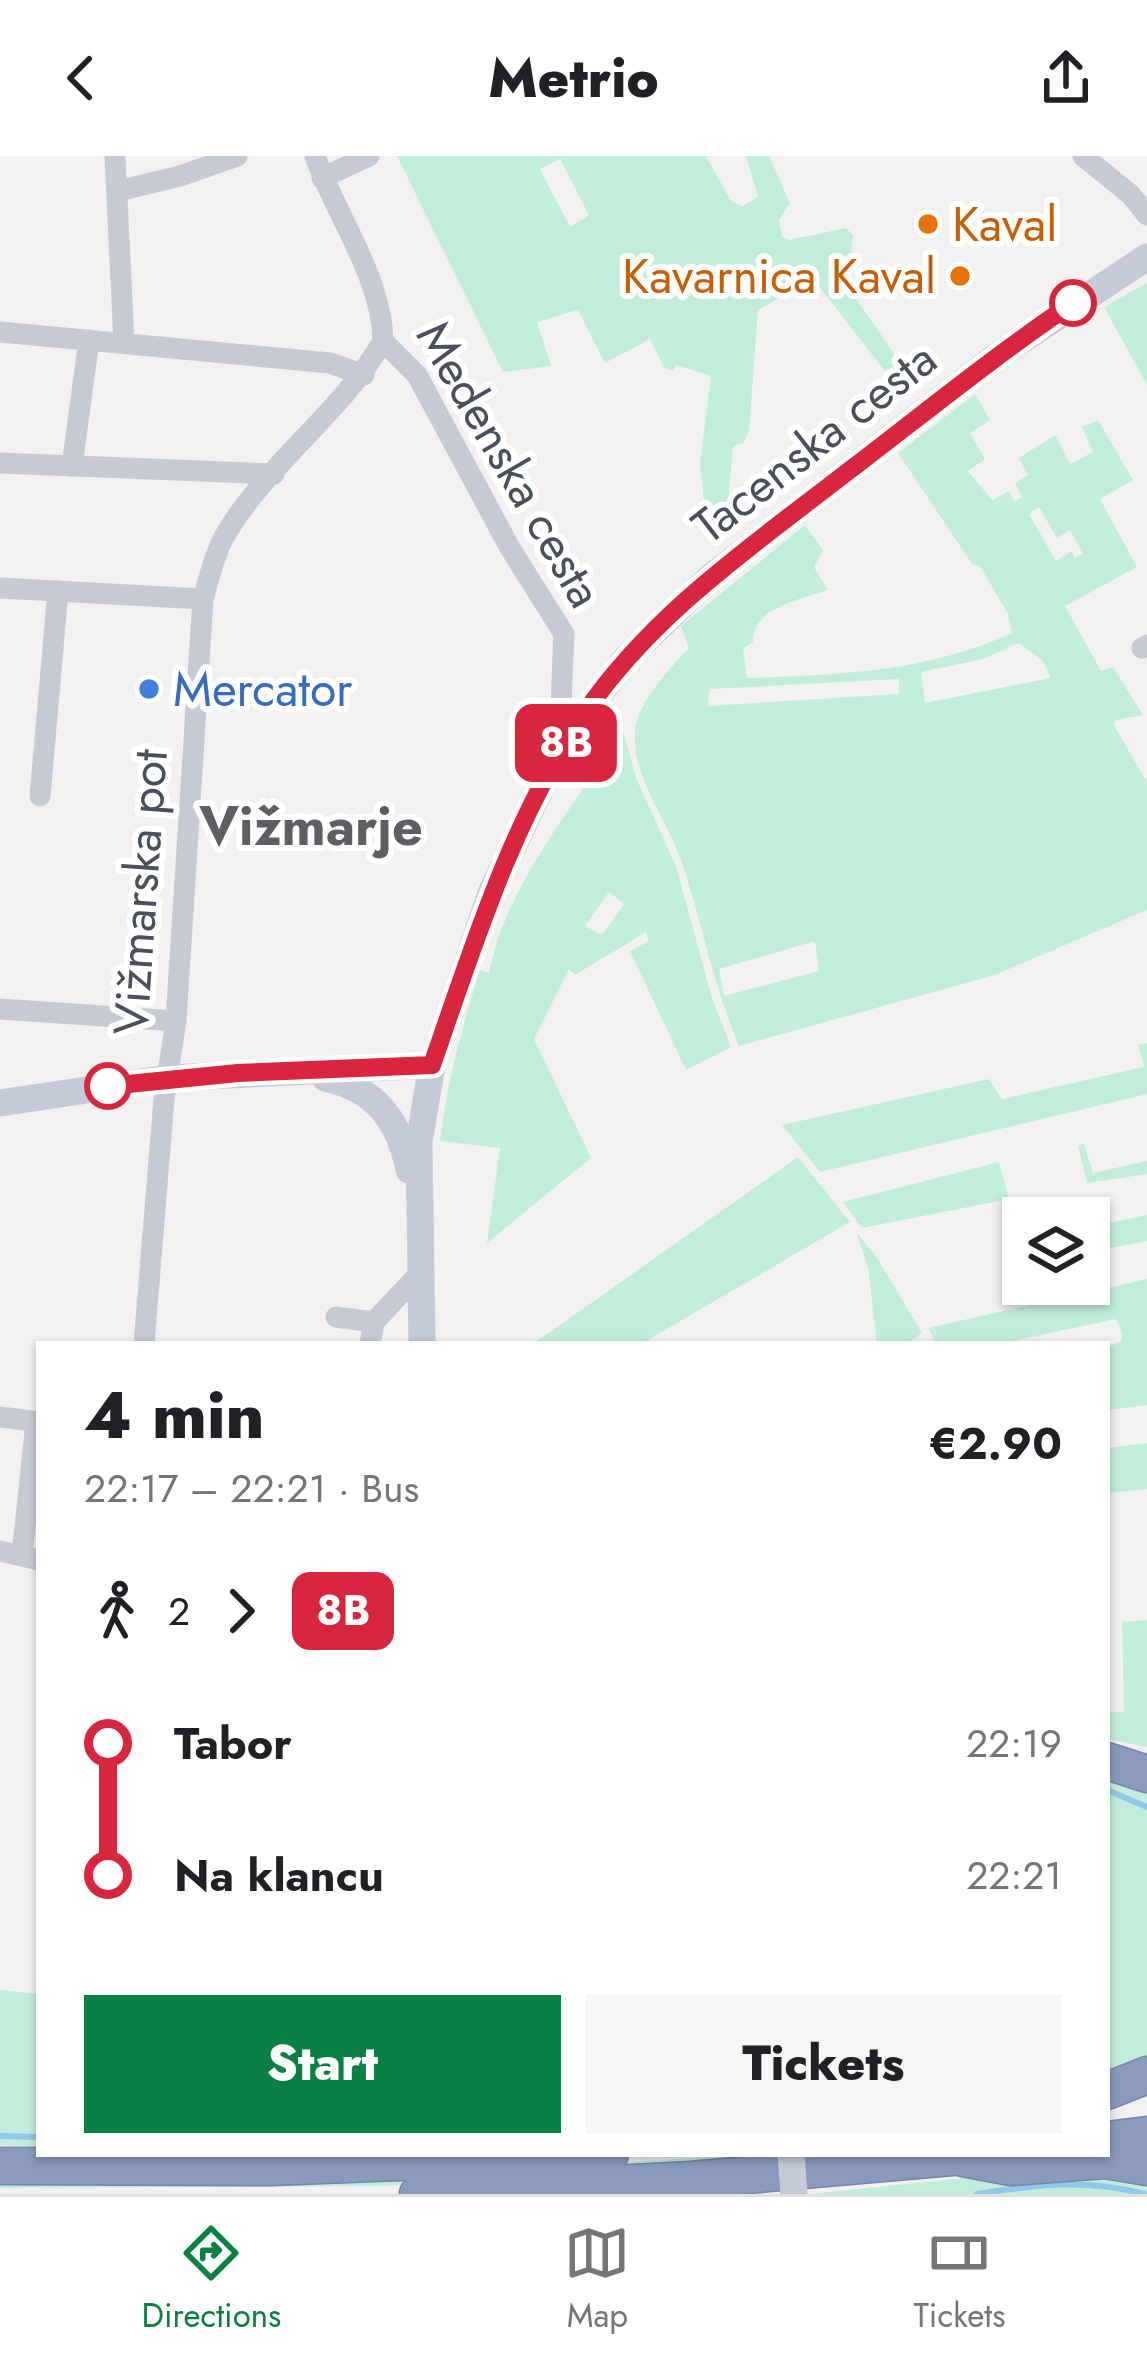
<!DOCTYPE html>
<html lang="en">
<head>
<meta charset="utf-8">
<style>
  :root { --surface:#fff; --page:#f6f6f6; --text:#202124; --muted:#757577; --line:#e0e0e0; --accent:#0b8043 }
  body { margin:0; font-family:Jost,sans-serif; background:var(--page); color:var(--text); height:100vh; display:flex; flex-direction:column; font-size:45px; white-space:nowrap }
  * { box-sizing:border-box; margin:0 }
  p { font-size:39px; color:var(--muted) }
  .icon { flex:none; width:66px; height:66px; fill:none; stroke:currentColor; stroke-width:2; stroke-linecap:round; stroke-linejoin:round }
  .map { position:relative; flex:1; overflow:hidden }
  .panel { position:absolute; left:36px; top:1185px; width:1074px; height:816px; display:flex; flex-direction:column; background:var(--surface); border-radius:0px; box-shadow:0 3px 9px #0004 }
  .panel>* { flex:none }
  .badge { padding:0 24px; border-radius:18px; font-size:42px; line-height:78px }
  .buttons { position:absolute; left:1002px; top:1041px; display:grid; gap:24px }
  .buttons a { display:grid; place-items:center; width:108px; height:108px; border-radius:0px; background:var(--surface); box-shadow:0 3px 9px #0004; font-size:60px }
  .map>.badge { position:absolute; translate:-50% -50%; box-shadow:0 0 0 6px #fff }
  .legs { display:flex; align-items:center; gap:18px; height:132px; padding:0 48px; font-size:39px }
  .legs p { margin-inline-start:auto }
  .summary { display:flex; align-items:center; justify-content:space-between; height:204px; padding:0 48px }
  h1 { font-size:66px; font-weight:800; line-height:90px }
  .action { display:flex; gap:24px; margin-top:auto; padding:24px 48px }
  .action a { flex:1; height:138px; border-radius:0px; background:var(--accent); color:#fff; font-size:48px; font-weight:800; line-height:138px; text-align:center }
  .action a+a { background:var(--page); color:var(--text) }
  ul { padding:0 48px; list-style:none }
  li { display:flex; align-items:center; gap:42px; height:132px; font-size:45px }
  li i { display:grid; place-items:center; width:18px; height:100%; margin:0 15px; background:currentColor }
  li i::after { content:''; width:30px; height:30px; margin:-15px; border:9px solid; border-radius:50%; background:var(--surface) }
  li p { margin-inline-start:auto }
  li:first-child i { background:linear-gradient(#0000 50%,currentColor 0) }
  li:last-child i { background:linear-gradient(currentColor 50%,#0000 0) }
  header { display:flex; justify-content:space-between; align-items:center; height:156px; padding:0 48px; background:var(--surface); font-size:54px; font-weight:800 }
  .tab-bar { display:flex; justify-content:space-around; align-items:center; height:168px; border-top:3px solid var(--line); background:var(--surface); font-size:33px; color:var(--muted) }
  .tab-bar a { display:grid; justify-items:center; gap:6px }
  .tab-bar .on { color:var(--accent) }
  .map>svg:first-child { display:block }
  .green { fill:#c1eeda; fill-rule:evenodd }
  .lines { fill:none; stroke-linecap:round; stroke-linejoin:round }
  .stream { stroke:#90c8e9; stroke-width:6 }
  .highway-casing { stroke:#7685a9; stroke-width:39 }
  .street { stroke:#c5cad4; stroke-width:21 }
  .secondary { stroke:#c4cad8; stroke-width:27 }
  .highway { stroke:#8a9abd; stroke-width:36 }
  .secondary-bridge { stroke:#c4cad8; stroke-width:27 }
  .line-1-casing { stroke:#fff; stroke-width:27 }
  .line-1 { stroke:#d7263d; stroke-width:18 }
  .food-dot { fill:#e8710a; stroke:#fff; stroke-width:4.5 }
  .stop-1-dot { fill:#fff; stroke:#d7263d; stroke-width:6 }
  .shop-dot { fill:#3f7fe0; stroke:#fff; stroke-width:4.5 }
  .labels { text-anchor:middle; stroke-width:12; stroke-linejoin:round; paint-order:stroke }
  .food-label { font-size:48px; fill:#c56008; stroke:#fff; text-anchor:start }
  .street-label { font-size:48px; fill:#49505d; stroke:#fff }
  .shop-label { font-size:48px; fill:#366cbe; stroke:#fff; text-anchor:start }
  .quarter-label { font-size:54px; font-weight:bold; fill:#5d5f65; stroke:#fff }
</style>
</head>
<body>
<header><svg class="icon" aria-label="back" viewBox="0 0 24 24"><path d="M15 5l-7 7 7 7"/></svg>Metrio<svg class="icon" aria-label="share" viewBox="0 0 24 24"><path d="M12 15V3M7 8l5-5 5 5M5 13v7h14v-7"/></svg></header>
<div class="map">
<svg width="1147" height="2038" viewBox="0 0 1147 2038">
  <rect width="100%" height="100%" fill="#f3f1f0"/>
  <g class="green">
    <path d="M397 0H706L731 45 742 50 758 41 746 0H769L790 47 779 64 782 81 789 84 846 72 853 79 848 131 895 199 898 214 888 219 818 129 803 128 758 154 749 275 744 286 733 291 726 370 707 373 700 308 711 220 676 209 673 215 664 212 650 183 605 207 578 154 537 166 551 210 503 216ZM560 3 589 59 570 71 540 13Z"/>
    <polygon points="1147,127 1147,229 1104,151"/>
    <path d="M975 238 990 264 970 277 985 303 968 315 992 344 1009 335 1014 345 1022 341 1015 327 1028 319 1019 302 1055 279 1070 308 1093 296 1082 271 1098 264 1133 324 1100 343 1137 411 1065 450 1101 515 1113 511 1143 559 1116 564 1114 569 1147 627V754L995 819 739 890C713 829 702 766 681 704 667 664 631 619 635 575 637 547 669 513 689 492L681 470 805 369 823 394 814 411 828 434C801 444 752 451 753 486L743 493 747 522C839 519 927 516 1012 477L1008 458 980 410 972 408 898 297ZM1039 351 1057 382 1070 374 1083 398 1075 402 1072 395 1056 405 1029 358ZM1019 487 1043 505 1051 522 925 547 921 516 983 503ZM899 523V538L708 550 710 533ZM815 785 819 815 724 840 719 813Z"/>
    <path d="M624 577 636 622 676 710 712 842 731 891 686 914 630 795 649 785 646 776 575 819 569 813 534 883 591 1002 487 1087 500 992 440 985C447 927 462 871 480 814L489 817C505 733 567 660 612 589ZM609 736 624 748 602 779 585 770Z"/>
    <polygon points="1147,887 1147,938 820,1016 782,969 989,923 1002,943 1144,911 1138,889"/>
    <polygon points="1084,988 1093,1017 1147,1005 1147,1018 1087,1027 1078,989"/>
    <polygon points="798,1001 850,1066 641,1188 533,1188"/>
    <polygon points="999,1006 1009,1043 862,1072 843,1046"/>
    <polygon points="1147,1059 1147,1085 1090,1096 1089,1071"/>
    <polygon points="856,1076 876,1100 922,1177 906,1188 877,1188 868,1111"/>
    <polygon points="1147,1123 1147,1249 1107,1254 1107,1190 1121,1186 1122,1176 1116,1163 999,1188 936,1188 928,1172"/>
    <polygon points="1147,1287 1147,1333 1107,1337 1107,1292"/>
    <polygon points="1147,1464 1147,1591 1107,1583 1107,1556 1124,1556 1122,1466"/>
    <polygon points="1107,1620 1147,1634 1147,1911 1107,1927"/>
    <polygon points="0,1834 39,1838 39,1991 0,1989"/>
    <polygon points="768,1998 772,1998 774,2007 384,2030 0,2032 0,2021 382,2019"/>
    <polygon points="1052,2013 1147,2021 1147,2038 808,2038"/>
  </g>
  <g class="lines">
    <g class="stream">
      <polyline points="1107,1634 1147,1651"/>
      <polyline points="0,1980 39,1981"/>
      <path d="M977 2038C1035 2029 1086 2022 1144 2038"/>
    </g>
    <g class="highway-casing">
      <g id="highway">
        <polyline points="1107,1605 1147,1618"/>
        <polyline points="1107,1935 1147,1919"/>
        <polyline points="1107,1984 1147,1979"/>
        <polyline points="963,2002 1011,2011 1105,2004 1147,2011"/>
        <polyline points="0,2010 271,2011 610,1998"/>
        <polyline points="418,2038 691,2024 986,1998"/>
      </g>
    </g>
    <g class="street">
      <polyline points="115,0 124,187"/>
      <path d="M315 0C336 60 382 121 383 185"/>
      <polyline points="1083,0 1131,39 1147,59"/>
      <polyline points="322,22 369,0"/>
      <polyline points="118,35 180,20 237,0"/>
      <polyline points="0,176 330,207 364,219"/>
      <polyline points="383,185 417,219 510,392 564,478 561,547 564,562 575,572"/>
      <polyline points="0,307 274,318"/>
      <polyline points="72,310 89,184"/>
      <polyline points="0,432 203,443"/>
      <polyline points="1142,492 1147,489"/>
      <polyline points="40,640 58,435"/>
      <polyline points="0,853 176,865"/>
      <polyline points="336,1161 374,1166"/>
      <path d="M144 1188 164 943 176 865 203 443C209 423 214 399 224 381 266 308 340 259 383 185"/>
      <polyline points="370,1188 374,1166 420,1117"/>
      <polyline points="0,1261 39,1266"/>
      <polyline points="0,1395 39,1404"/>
      <polyline points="22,1399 36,1266"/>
    </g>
    <g class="secondary">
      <path d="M325 922C376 933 399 964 409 1014"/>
      <polyline points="0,947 168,922 432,909"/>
      <polyline points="422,1188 419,986 432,909 492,735 543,627 585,557 625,504 711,421 993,203 1147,101"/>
    </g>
    <use href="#highway" class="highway"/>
    <polyline class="secondary-bridge" points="791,1998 794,2038"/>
  </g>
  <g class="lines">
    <g class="line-1-casing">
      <path id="line-1" d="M108 930 238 917 432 909C474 788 512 664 584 558 652 458 752 390 846 317 921 260 994 200 1073 147"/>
    </g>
    <use href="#line-1" class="line-1"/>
  </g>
  <g class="food-dot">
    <circle cx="928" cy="68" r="12"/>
    <circle cx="960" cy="120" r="12"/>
  </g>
  <g class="stop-1-dot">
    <circle cx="1073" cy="147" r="21"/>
    <circle cx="108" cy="930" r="21"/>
  </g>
  <circle class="shop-dot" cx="149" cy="533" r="12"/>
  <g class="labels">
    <g class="food-label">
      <text x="952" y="85">Kaval</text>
      <text x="936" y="137" text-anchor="end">Kavarnica Kaval</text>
    </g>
    <g class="street-label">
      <text transform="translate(814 286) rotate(-38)" y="17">Tacenska cesta</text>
      <text transform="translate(510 308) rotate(60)" y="17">Medenska cesta</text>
      <text transform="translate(140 736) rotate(-86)" y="17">Vižmarska pot</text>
    </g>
    <g class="shop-label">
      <text x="173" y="550">Mercator</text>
    </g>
    <g class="quarter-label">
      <text x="311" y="689">Vižmarje</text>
    </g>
  </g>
</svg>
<div class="buttons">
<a><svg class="icon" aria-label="layers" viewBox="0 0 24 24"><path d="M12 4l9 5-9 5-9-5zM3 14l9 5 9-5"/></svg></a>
</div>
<b class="badge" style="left:566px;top:587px;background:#d7263d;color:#fff">8B</b>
<section class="panel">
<div class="summary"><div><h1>4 min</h1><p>22:17 – 22:21 · Bus</p></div><b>€2.90</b></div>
<div class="legs"><svg class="icon" aria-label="walk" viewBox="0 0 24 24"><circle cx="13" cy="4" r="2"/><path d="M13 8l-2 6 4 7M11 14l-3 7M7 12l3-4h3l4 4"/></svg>2<svg class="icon" aria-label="forward" viewBox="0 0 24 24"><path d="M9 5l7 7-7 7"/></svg><b class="badge" style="background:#d7263d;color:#fff">8B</b></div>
<ul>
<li><i style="color:#d7263d"></i><b>Tabor</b><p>22:19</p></li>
<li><i style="color:#d7263d"></i><b>Na klancu</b><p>22:21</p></li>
</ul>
<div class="action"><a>Start</a><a>Tickets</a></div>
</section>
</div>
<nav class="tab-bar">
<a class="on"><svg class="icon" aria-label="directions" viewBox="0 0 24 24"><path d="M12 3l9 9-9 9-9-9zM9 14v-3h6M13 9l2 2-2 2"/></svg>Directions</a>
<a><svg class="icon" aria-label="map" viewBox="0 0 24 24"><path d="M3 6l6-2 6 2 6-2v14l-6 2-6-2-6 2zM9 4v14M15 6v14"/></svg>Map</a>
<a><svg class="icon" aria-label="tickets" viewBox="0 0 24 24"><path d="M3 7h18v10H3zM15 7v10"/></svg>Tickets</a>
</nav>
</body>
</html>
